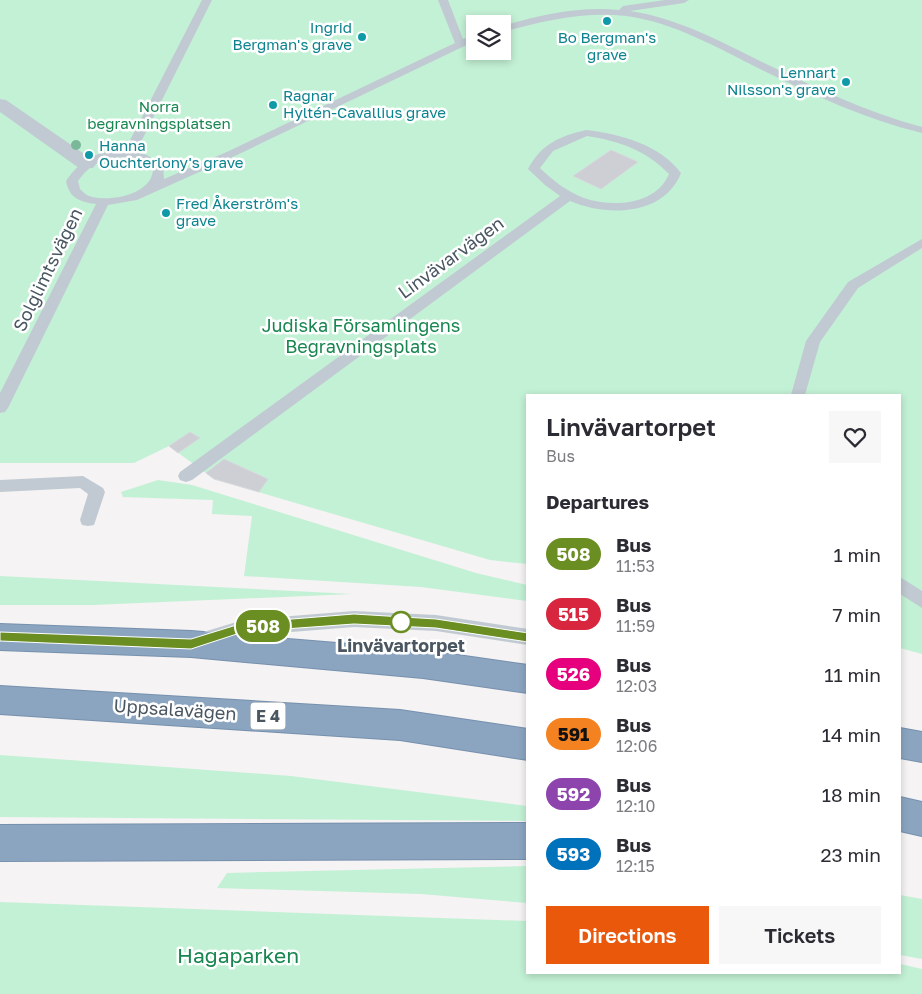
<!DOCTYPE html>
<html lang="en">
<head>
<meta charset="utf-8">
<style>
  :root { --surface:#fff; --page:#f7f7f7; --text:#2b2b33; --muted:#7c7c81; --accent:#ea580c }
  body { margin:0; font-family:"Golos Text",sans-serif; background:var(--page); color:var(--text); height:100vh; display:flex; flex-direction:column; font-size:19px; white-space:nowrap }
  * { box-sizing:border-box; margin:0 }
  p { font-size:16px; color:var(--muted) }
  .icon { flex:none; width:28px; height:28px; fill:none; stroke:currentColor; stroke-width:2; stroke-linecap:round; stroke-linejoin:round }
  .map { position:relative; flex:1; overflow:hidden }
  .sheet { position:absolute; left:526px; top:394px; width:375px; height:580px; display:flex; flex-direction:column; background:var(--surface); border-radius:0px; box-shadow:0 2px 8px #0003 }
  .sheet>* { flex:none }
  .badge { padding:0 10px; border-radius:16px; font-size:18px; line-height:32px }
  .fabs { position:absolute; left:466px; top:15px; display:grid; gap:10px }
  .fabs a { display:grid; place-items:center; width:45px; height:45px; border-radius:0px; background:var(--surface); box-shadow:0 2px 8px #0003; font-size:25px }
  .map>.badge { position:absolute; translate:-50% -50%; box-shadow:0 0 0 2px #fff }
  h2 { padding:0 20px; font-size:19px; line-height:45px }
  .round { display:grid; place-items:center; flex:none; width:52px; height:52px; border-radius:0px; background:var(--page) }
  .head { display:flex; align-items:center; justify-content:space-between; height:85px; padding:0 20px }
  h1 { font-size:24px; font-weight:600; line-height:38px }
  .primary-button { display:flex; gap:10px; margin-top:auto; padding:10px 20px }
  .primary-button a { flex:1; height:58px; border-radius:0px; background:var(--accent); color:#fff; font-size:20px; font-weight:600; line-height:58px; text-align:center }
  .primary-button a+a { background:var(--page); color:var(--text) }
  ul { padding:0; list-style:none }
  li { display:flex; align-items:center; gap:15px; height:60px; padding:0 20px }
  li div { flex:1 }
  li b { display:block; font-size:19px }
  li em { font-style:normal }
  li .badge { min-width:55px; font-weight:700; text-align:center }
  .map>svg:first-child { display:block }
  .green { fill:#c3f1d5; fill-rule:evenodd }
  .building { fill:#cdcfd5; stroke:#d7d9de }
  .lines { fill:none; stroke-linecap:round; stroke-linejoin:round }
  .highway-casing { stroke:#7690ad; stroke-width:2 }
  .lane { fill:#c1cad2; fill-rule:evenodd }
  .street { fill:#c1cad2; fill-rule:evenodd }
  .highway { fill:#8ba5c1; fill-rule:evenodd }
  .tree { fill:#7bb799 }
  .line { fill:#6b8e23; stroke:#fff }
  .culture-dot { fill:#0f9aa8; stroke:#fff; stroke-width:2 }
  .stop-dot { fill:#fff; stroke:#6b8e23; stroke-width:2.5 }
  .labels { text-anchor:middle; stroke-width:5; stroke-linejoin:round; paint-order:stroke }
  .far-culture-label { font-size:15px; fill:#0d838f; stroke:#fff; text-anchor:start }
  .far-park-label { font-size:15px; fill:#17864f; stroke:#fff }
  .shield { fill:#fff; stroke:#808990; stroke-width:1 }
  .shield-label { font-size:16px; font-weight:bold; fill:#4a5661 }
  .street-label { font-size:18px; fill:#4a5661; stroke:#fff }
  .park-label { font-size:18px; fill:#17864f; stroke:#fff }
  .stop-label { font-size:18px; font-weight:bold; fill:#4a5661; stroke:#fff }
  .near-park-label { font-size:21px; fill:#17864f; stroke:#fff }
</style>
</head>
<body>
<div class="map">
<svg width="922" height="994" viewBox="0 0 922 994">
  <rect width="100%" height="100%" fill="#f5f3f3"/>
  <g class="green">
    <path d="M0 0H922V654L900 648V395H528L527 564 490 560 214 479 169 446 134 463H0ZM475 24H502V51H475Z"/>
    <polygon points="158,480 192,485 476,573 527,585 527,601 421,587 244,576 252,516 212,514 213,500 123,497 121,492"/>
    <polygon points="0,576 352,594 93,605 0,605"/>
    <polygon points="0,755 291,776 527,806 527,821 0,817"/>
    <polygon points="527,866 527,903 421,894 217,888 227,873"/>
    <polygon points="900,895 922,899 922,959 900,955"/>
    <polygon points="0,902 527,921 528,972 900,972 900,964 922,969 922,994 0,994"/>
  </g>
  <g class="building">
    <polygon points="611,150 638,162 601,189 573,176"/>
    <polygon points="190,432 200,438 178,453 169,446"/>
    <polygon points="224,459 268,479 259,492 214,479 206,473"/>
  </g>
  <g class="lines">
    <g class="highway-casing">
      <g id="highway">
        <polygon points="0,624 191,631 423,650 528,665 528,693 423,678 191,657 0,650"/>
        <polygon points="0,686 400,710 528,729 528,760 400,740 0,714"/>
        <polygon points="900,728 922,732 922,762 900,758"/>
        <polygon points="900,797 922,802 922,836 900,831"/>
        <polygon points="528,823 528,859 0,861 0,825"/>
      </g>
    </g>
    <g class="lane">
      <path d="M202 0H212L136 152 147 155 163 166 164 179 229 151 455 43 438 0H448L463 39 475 34V41L237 155 137 200 108 205 8 408 5 412 0 413V393L96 204C80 202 69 198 66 181 82 158 97 151 125 150ZM125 157 139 160 153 169C153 194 110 203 89 196 86 195 83 192 80 189L78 181C90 164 104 158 125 157Z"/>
      <path d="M665 0H689L684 3 630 11C677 18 720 41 762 62 814 87 866 112 922 127V133C865 119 813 95 760 69 718 48 673 22 626 16 584 11 543 21 502 32V26C540 15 579 6 619 10L623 6Z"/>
      <path d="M586 130C620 134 659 144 681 173 664 216 607 217 570 201L192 480 186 482 180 480 178 476 180 472 560 196 545 185 528 169C541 144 560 136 586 130ZM587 136C619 141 646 150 669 174 656 205 613 208 584 198 568 192 553 181 540 168L553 151Z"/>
      <polygon points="922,239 922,248 858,288 820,342 805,395 791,395 806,341 848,282"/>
      <polygon points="83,476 103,488 105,492 94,525 88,526 82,525 80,520 88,494 80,488 0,492 0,480"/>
      <polygon points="900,577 922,591 922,608 900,594"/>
      <polygon points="354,611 436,615 528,629 528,645 436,631 354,627 243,636 203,648 197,646 194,640 197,634 243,620"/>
    </g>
    <polygon class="street" points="0,99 6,100 93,160 96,164 93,168 79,168 0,112"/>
    <use href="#highway" class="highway"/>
  </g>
  <circle class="tree" cx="76" cy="145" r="5"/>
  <polygon class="line" points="354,614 436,619 528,633 533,637 528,642 436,628 354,624 243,632 191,649 0,641 0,632 191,639 243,623"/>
  <g class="culture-dot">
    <circle cx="607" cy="21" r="5"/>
    <circle cx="362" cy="37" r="5"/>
    <circle cx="846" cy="82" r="5"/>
    <circle cx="273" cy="105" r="5"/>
    <circle cx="89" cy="155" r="5"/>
    <circle cx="166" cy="213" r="5"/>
  </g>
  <circle class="stop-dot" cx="401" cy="622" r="10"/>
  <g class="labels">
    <g class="far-culture-label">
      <text x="352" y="33" text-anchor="end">Ingrid<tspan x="352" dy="17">Bergman's grave</tspan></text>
      <text x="607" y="43" text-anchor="middle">Bo Bergman's<tspan x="607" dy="17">grave</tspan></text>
      <text x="836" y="78" text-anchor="end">Lennart<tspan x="836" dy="17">Nilsson's grave</tspan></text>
      <text x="283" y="101">Ragnar<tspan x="283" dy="17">Hyltén-Cavallius grave</tspan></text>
      <text x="99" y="151">Hanna<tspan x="99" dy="17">Ouchterlony's grave</tspan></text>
      <text x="176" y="209">Fred Åkerström's<tspan x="176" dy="17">grave</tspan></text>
    </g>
    <g class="far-park-label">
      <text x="159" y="112">Norra<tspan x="159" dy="17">begravningsplatsen</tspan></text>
    </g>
    <rect class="shield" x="250.5" y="702.5" width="35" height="27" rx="4"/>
    <g class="shield-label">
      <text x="268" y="722">E 4</text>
    </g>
    <g class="street-label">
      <text transform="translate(451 258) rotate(-36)" y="6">Linvävarvägen</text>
      <text transform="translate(48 270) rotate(-64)" y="6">Solglimtsvägen</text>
      <text transform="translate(175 710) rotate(4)" y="6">Uppsalavägen</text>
    </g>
    <g class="park-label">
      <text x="361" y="332">Judiska Församlingens<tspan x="361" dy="21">Begravningsplats</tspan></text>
    </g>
    <g class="stop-label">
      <text x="401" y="652">Linvävartorpet</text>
    </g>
    <g class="near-park-label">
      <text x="238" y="963">Hagaparken</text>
    </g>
  </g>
</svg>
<div class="fabs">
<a><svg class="icon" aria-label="layers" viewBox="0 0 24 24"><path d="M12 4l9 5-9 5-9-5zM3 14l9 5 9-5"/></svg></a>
</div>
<b class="badge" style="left:263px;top:626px;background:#6b8e23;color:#fff">508</b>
<section class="sheet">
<div class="head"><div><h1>Linvävartorpet</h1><p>Bus</p></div><a class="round"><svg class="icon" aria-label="heart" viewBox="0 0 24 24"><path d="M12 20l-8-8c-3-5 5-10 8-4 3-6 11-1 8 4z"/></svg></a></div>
<h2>Departures</h2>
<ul>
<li><span class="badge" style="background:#6b8e23;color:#fff">508</span><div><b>Bus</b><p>11:53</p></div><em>1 min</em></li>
<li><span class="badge" style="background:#d7263d;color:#fff">515</span><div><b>Bus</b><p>11:59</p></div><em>7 min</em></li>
<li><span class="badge" style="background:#e6007e;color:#fff">526</span><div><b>Bus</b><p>12:03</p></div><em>11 min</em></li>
<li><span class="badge" style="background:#f58220;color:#111">591</span><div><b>Bus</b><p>12:06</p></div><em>14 min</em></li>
<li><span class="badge" style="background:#8e44ad;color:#fff">592</span><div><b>Bus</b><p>12:10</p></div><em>18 min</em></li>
<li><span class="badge" style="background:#0072bc;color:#fff">593</span><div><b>Bus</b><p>12:15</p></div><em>23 min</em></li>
</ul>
<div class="primary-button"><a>Directions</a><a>Tickets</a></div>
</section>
</div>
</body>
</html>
